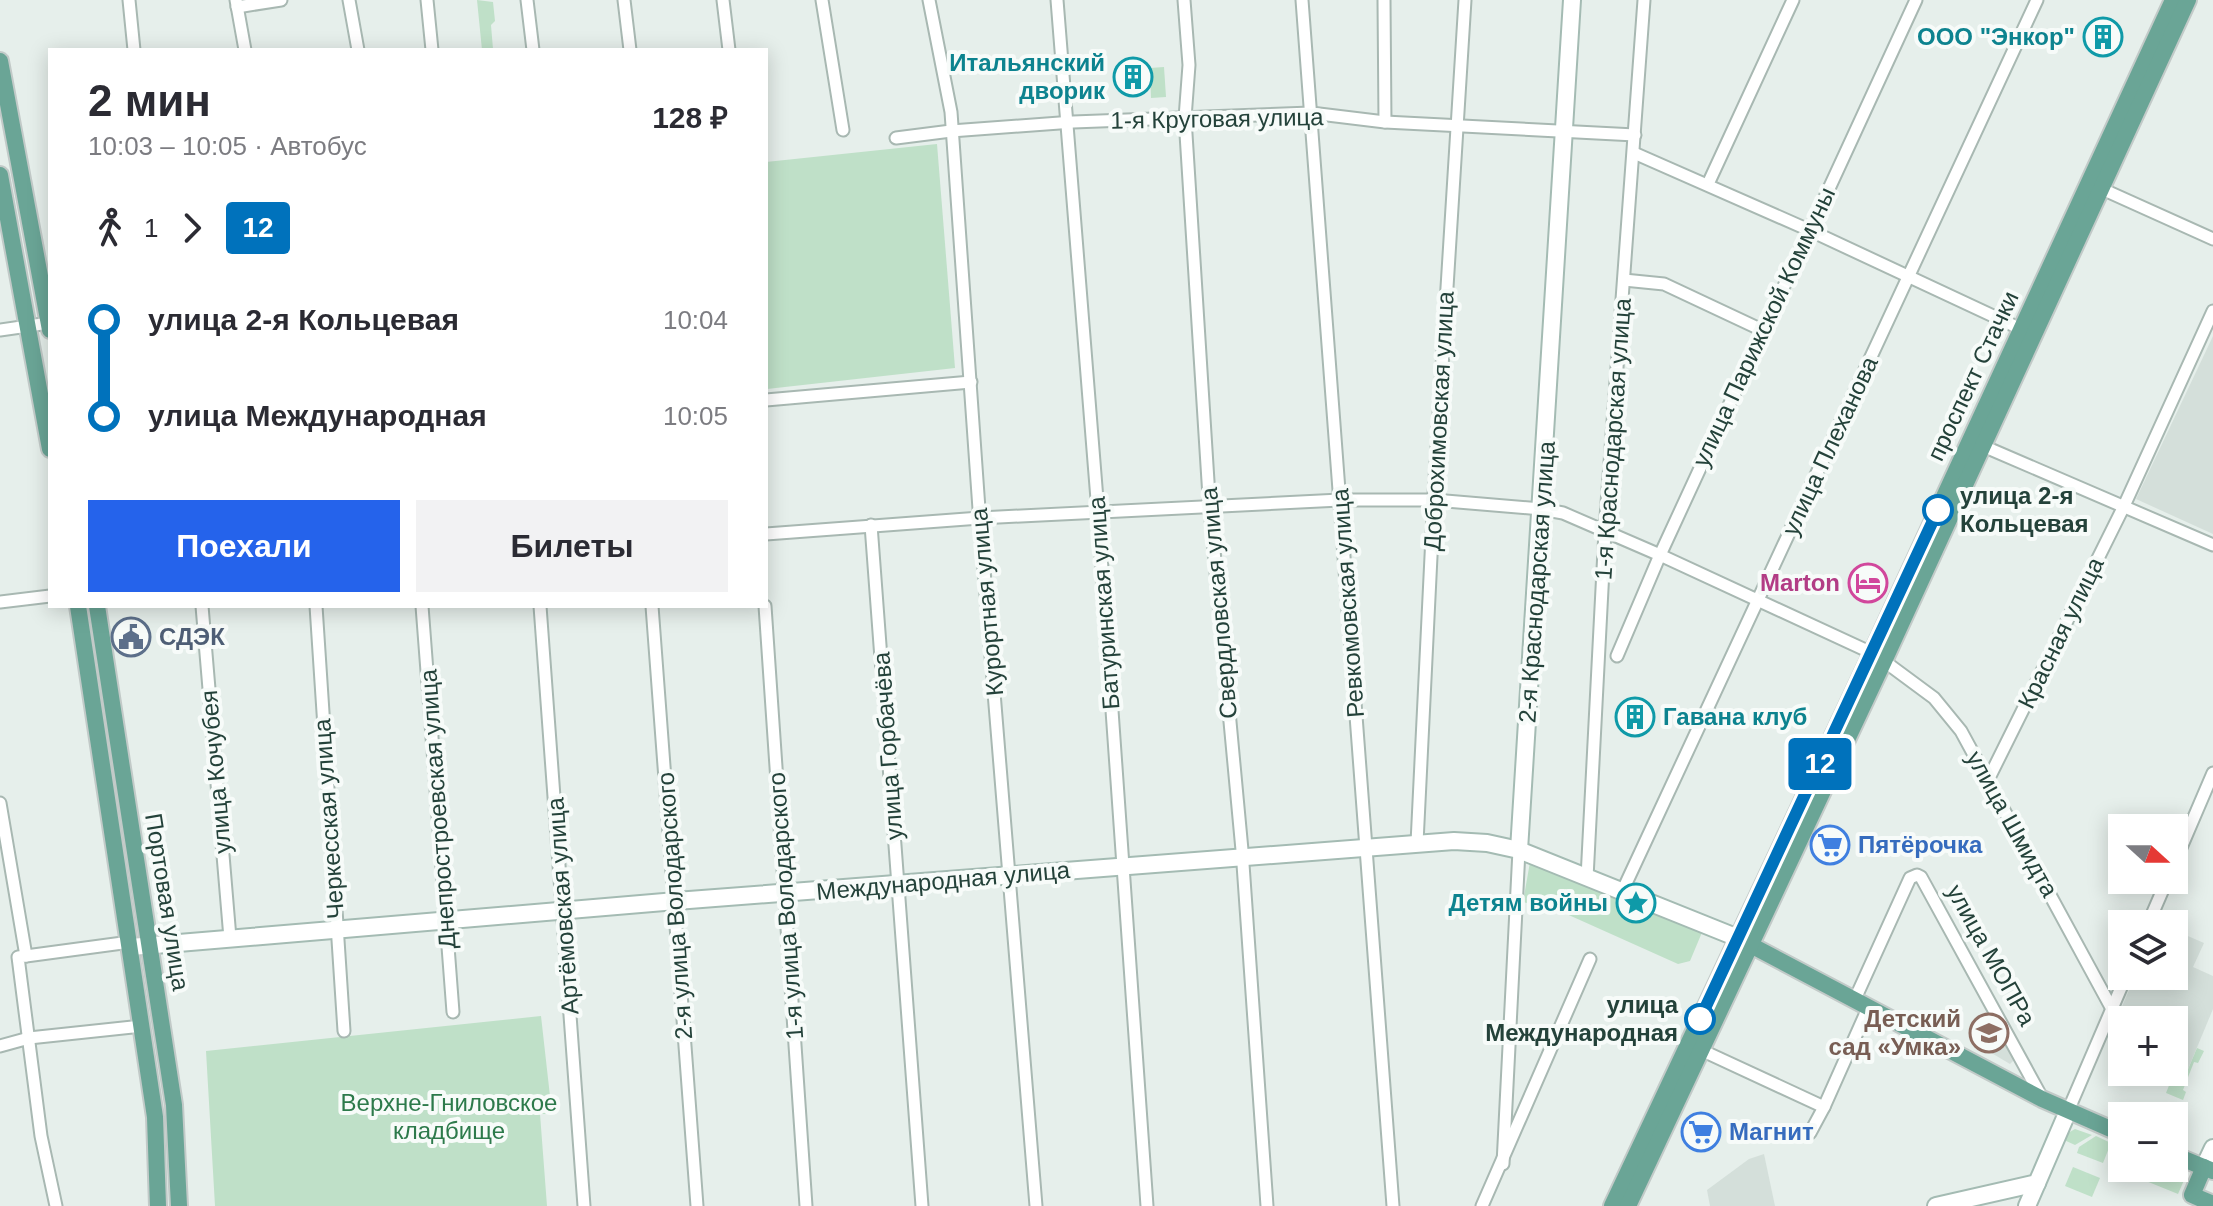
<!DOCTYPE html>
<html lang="ru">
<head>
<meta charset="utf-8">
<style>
  :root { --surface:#fff; --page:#f2f2f3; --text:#2b2b33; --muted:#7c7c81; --accent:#2563eb }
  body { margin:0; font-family:Arial,sans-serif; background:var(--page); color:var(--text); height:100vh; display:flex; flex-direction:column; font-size:30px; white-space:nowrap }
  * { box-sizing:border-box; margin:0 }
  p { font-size:26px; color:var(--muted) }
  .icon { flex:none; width:44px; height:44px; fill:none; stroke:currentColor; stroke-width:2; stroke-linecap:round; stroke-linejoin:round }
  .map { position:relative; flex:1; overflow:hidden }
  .drawer { position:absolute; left:48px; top:48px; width:720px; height:560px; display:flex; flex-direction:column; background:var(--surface); border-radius:0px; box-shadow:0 4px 20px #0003 }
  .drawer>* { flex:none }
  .badge { padding:0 16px; border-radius:6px; font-size:28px; line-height:52px }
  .needle { width:52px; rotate:111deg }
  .tools { position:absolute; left:2108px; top:814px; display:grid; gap:16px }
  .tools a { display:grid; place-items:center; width:80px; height:80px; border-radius:0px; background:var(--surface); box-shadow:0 4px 20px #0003; font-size:40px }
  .map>.badge { position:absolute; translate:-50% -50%; box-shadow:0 0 0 4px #fff }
  .legs { display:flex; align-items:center; gap:12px; height:88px; padding:0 40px; font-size:26px }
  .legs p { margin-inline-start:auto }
  .overview { display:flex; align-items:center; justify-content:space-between; height:136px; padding:0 40px }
  h1 { font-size:44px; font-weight:800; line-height:60px }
  .cta { display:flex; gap:16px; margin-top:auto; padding:16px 40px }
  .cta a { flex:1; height:92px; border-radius:0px; background:var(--accent); color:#fff; font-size:32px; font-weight:800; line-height:92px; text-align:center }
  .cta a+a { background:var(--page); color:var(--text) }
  ul { padding:0 40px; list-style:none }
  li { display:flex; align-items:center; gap:28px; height:96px; font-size:30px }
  li i { display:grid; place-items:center; width:12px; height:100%; margin:0 10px; background:currentColor }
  li i::after { content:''; width:20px; height:20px; margin:-10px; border:6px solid; border-radius:50%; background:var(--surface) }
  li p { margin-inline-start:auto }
  li:first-child i { background:linear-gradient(#0000 50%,currentColor 0) }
  li:last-child i { background:linear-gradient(currentColor 50%,#0000 0) }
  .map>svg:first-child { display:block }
  .built { fill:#d4dfda }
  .green { fill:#bfe0c8 }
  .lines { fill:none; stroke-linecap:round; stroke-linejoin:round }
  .street-casing { stroke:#a8b8b2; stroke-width:15 }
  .secondary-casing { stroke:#a4bbb3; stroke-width:20 }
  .primary-casing { stroke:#c2cac8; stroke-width:20 }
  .street { stroke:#fff; stroke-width:11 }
  .secondary { stroke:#fff; stroke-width:16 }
  .primary { stroke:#6aa596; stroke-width:16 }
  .line-1-casing { stroke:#fff; stroke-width:18 }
  .line-1 { stroke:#0072bc; stroke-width:12 }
  .stop-1-dot { fill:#fff; stroke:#0072bc; stroke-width:4 }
  .labels { text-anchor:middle; stroke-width:8; stroke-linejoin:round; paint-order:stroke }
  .culture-label { font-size:24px; font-weight:bold; fill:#0d838f; stroke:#f7fbf9; text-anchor:end }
  .street-label { font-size:24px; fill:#24423a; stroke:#f7fbf9 }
  .stop-label { font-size:24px; font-weight:bold; fill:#24423a; stroke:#f7fbf9; text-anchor:start }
  .hotel-label { font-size:24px; font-weight:bold; fill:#b23c85; stroke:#f7fbf9; text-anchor:end }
  .service-label { font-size:24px; font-weight:bold; fill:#4e5e75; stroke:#f7fbf9; text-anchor:start }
  .shop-label { font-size:24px; font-weight:bold; fill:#366cbe; stroke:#f7fbf9; text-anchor:start }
  .education-label { font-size:24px; font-weight:bold; fill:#785e54; stroke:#f7fbf9; text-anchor:end }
  .park-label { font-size:24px; fill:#2d7a4b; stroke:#f7fbf9 }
</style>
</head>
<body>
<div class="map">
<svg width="2213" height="1206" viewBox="0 0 2213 1206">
  <rect width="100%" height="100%" fill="#e6efeb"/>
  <g class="built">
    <polygon points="2213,336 2213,534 2136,499"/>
    <polygon points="2174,930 2204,943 2193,967 2213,976 2213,1009 2188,1069 2174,1063 2174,1020 2127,1020 2118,1016 2135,976 2174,976"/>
    <polygon points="1993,1019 2015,1059 2010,1064 1973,1042 1982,1024"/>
    <polygon points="1764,1154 1775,1206 1710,1206 1707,1190 1749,1159"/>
  </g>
  <g class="green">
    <polygon points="477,0 493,2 495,21 491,25 493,49 504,50 482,50"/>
    <polygon points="1164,67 1166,97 1151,98 1150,68"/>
    <polygon points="937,144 955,368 767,389 766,162"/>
    <polygon points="1530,862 1703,930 1690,961 1678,964 1562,912 1523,902"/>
    <polygon points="541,1016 552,1114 540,1114 547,1206 215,1206 206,1051"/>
    <polygon points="2197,1048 2204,1051 2198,1063 2194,1062 2183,1090 2186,1092 2183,1100 2166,1093 2170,1083 2148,1073 2143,1083 2129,1077 2131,1072 2174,1072 2174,1069 2186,1074"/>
    <polygon points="2075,1129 2092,1135 2075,1145 2064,1140 2068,1133"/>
    <polygon points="2096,1136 2111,1143 2103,1163 2077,1153 2079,1147"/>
    <polygon points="2073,1167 2100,1178 2092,1197 2065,1186"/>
    <polygon points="2151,1168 2172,1168 2184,1173 2185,1178 2178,1194 2146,1181"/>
  </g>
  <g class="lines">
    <g class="street-casing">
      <g id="street">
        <polyline points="129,0 134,50"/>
        <polyline points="236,0 245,50"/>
        <polyline points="349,0 358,50"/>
        <polyline points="427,0 432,50"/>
        <polyline points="527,0 533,50"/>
        <polyline points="624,0 630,50"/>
        <polyline points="723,0 729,50"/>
        <polyline points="822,0 843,130"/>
        <polyline points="929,0 951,112 979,509 1036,1206"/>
        <polyline points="1057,0 1098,512 1147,1206"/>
        <polyline points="1184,0 1189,65 1185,118 1209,497 1242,850 1267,1206"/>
        <polyline points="1302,0 1393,1206"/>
        <polyline points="1384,0 1385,122"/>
        <polyline points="237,7 281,0"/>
        <polyline points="896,138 951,131 1073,122 1311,113 1385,122 1635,135"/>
        <polyline points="1634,153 1809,230 2021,329"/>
        <polyline points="1708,184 1793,0"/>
        <polyline points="2102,189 2213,239"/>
        <polyline points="1624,280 1664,284 1762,330"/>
        <polyline points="0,330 49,323"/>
        <polyline points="766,400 971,382"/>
        <polyline points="1983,446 2213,545"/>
        <polyline points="871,525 922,1206"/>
        <polyline points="766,534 980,518 1340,500 1434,500 1541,509 1563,513 1660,555 1872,653"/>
        <polyline points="0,602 50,596"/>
        <polyline points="202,606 230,938"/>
        <polyline points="316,606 344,1031"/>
        <polyline points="422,606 453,1012"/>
        <polyline points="540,606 584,1206"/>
        <polyline points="652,606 697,1206"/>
        <polyline points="765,606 806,1206"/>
        <polyline points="1617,656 1660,555 1916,0"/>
        <polyline points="1884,661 1934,698 1961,731 2112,1009"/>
        <polyline points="1988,780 2124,506 2213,311"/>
        <polyline points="0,803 26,956 18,957 41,1136 56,1206"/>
        <polyline points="1417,843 1434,495 1465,0"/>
        <polyline points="2174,864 2213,773"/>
        <polyline points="1587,878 1605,531 1644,0"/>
        <polyline points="1622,892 2037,0"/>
        <polyline points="2148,924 2167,880"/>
        <polyline points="26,956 130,942"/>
        <polyline points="1855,999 1910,878 1917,875 1921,877 2041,1096"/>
        <polyline points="0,1046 29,1038 142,1026"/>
        <polyline points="1701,1050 1824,1107 1869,1006"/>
        <polyline points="2068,1111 2126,976"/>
        <polyline points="1810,1133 1824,1107"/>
        <polyline points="1503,1164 1519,850"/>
        <polyline points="1482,1206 1590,959"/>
      </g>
    </g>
    <g class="secondary-casing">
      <g id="secondary">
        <polyline points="1519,850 1572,0"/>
        <polyline points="131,947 676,901 1454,841 1487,843 1519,850 1738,938"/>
        <polyline points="2204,1167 2213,1148"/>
        <polyline points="1936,1206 2037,1183 2068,1111"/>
        <polyline points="2027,1206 2037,1183"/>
      </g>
    </g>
    <g class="primary-casing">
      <g id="primary">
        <polyline points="0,61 50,330"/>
        <polyline points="0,175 50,449"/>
        <polyline points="78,606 155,1117 158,1206"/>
        <polyline points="97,606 174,1105 179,1206"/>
        <polyline points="1743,941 2042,1099 2122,1134"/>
        <polyline points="2174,1155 2213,1171"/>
        <polyline points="2204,1167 2192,1195 2213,1204"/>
        <polyline points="1612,1206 1872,653 2173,0"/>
        <polyline points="1628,1206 1884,661 2188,0"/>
      </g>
    </g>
    <use href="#street" class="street"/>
    <use href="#secondary" class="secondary"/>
    <use href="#primary" class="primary"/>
  </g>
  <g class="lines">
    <g class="line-1-casing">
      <polyline id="line-1" points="1700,1019 1938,510"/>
    </g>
    <use href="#line-1" class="line-1"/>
  </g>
  <defs>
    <g id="building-ring" transform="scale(2)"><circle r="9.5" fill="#f7fbf9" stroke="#0f9aa8" stroke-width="1.5"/><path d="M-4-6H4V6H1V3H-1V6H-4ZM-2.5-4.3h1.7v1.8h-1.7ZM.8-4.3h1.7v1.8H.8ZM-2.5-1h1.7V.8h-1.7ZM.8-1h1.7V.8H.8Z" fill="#0f9aa8"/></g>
    <g id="hotel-ring" transform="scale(2)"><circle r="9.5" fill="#f7fbf9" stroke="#d1479c" stroke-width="1.5"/><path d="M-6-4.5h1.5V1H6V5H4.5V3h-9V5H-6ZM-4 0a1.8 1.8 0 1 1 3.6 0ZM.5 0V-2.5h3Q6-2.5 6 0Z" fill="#d1479c"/></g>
    <g id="civic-ring" transform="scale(2)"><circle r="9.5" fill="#f7fbf9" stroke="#5c6f8a" stroke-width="1.5"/><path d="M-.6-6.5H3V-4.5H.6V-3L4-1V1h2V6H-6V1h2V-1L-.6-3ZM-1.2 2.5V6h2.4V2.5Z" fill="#5c6f8a"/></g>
    <g id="supermarket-ring" transform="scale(2)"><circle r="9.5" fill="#f7fbf9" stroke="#3f7fe0" stroke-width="1.5"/><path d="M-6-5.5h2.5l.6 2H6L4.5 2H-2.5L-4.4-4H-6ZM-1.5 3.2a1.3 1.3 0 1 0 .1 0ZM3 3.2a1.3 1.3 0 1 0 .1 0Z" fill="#3f7fe0"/></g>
    <g id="sight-ring" transform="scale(2)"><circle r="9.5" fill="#f7fbf9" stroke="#0f9aa8" stroke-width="1.5"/><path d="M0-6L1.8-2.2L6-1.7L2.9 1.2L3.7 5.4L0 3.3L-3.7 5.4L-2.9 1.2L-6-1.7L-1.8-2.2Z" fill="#0f9aa8"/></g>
    <g id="school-ring" transform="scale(2)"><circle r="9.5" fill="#f7fbf9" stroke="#8d6e63" stroke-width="1.5"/><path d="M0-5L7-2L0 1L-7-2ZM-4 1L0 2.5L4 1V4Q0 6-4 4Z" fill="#8d6e63"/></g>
  </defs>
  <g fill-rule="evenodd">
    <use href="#building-ring" x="2103" y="37"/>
    <use href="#building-ring" x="1133" y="77"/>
    <use href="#hotel-ring" x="1868" y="583"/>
    <use href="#civic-ring" x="131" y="637"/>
    <use href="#building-ring" x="1635" y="717"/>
    <use href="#supermarket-ring" x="1830" y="845"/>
    <use href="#sight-ring" x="1636" y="903"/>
    <use href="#school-ring" x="1989" y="1033"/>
    <use href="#supermarket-ring" x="1701" y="1132"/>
  </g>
  <g class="stop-1-dot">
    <circle cx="1938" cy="510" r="14"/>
    <circle cx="1700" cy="1019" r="14"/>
  </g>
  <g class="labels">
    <g class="culture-label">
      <text x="2075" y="45">ООО "Энкор"</text>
      <text x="1105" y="71">Итальянский<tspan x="1105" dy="28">дворик</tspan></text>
      <text x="1663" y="725" text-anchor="start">Гавана клуб</text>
      <text x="1608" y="911">Детям войны</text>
    </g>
    <g class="street-label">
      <text transform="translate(1217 119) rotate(-1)" y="8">1-я Круговая улица</text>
      <text transform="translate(1764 327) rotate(-65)" y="8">улица Парижской Коммуны</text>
      <text transform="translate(1973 376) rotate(-65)" y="8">проспект Стачки</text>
      <text transform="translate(1439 421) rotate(-87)" y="8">Доброхимовская улица</text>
      <text transform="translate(1613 439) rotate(-86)" y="8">1-я Краснодарская улица</text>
      <text transform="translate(1830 446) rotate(-65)" y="8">улица Плеханова</text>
      <text transform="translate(1537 582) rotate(-86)" y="8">2-я Краснодарская улица</text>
      <text transform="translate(987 602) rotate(-95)" y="8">Курортная улица</text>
      <text transform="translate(1104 603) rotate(-94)" y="8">Батуринская улица</text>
      <text transform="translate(1219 603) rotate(-95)" y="8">Свердловская улица</text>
      <text transform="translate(1348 603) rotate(-94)" y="8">Ревкомовская улица</text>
      <text transform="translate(2061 633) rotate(-64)" y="8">Красная улица</text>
      <text transform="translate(888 746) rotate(-94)" y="8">улица Горбачёва</text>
      <text transform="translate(216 772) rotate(-95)" y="8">улица Кочубея</text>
      <text transform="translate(438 809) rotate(-94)" y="8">Днепростроевская улица</text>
      <text transform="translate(329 819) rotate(-94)" y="8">Черкесская улица</text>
      <text transform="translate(2012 824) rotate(61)" y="8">улица Шмидта</text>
      <text transform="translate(943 881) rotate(-5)" y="8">Международная улица</text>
      <text transform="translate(167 902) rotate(81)" y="8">Портовая улица</text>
      <text transform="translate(563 906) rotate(-94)" y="8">Артёмовская улица</text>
      <text transform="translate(675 906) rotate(-94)" y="8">2-я улица Володарского</text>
      <text transform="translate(786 906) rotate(-94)" y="8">1-я улица Володарского</text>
      <text transform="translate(1991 955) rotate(61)" y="8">улица МОПРа</text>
    </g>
    <g class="stop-label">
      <text x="1960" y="504">улица 2-я<tspan x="1960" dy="28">Кольцевая</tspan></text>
      <text x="1678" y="1013" text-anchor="end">улица<tspan x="1678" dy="28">Международная</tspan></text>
    </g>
    <g class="hotel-label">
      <text x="1840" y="591">Marton</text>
    </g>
    <g class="service-label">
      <text x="159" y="645">СДЭК</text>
    </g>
    <g class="shop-label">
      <text x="1858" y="853">Пятёрочка</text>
      <text x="1729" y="1140">Магнит</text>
    </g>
    <g class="education-label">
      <text x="1961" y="1027">Детский<tspan x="1961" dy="28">сад «Умка»</tspan></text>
    </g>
    <g class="park-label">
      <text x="449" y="1111">Верхне-Гниловское<tspan x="449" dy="28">кладбище</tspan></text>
    </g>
  </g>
</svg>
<div class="tools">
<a><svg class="needle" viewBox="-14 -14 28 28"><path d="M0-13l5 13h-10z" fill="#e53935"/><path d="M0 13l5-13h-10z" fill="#7c7c81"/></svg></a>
<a><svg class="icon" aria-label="layers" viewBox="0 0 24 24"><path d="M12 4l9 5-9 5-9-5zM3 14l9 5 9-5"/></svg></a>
<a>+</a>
<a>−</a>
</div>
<b class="badge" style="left:1820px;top:764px;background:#0072bc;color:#fff">12</b>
<section class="drawer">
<div class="overview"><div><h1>2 мин</h1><p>10:03 – 10:05 · Автобус</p></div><b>128 ₽</b></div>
<div class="legs"><svg class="icon" aria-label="walk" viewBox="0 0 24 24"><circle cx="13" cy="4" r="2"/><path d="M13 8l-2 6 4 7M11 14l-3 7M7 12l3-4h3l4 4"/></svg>1<svg class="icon" aria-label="forward" viewBox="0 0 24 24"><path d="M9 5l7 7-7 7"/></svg><b class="badge" style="background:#0072bc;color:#fff">12</b></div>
<ul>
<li><i style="color:#0072bc"></i><b>улица 2-я Кольцевая</b><p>10:04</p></li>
<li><i style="color:#0072bc"></i><b>улица Международная</b><p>10:05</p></li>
</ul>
<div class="cta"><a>Поехали</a><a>Билеты</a></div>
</section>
</div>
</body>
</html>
